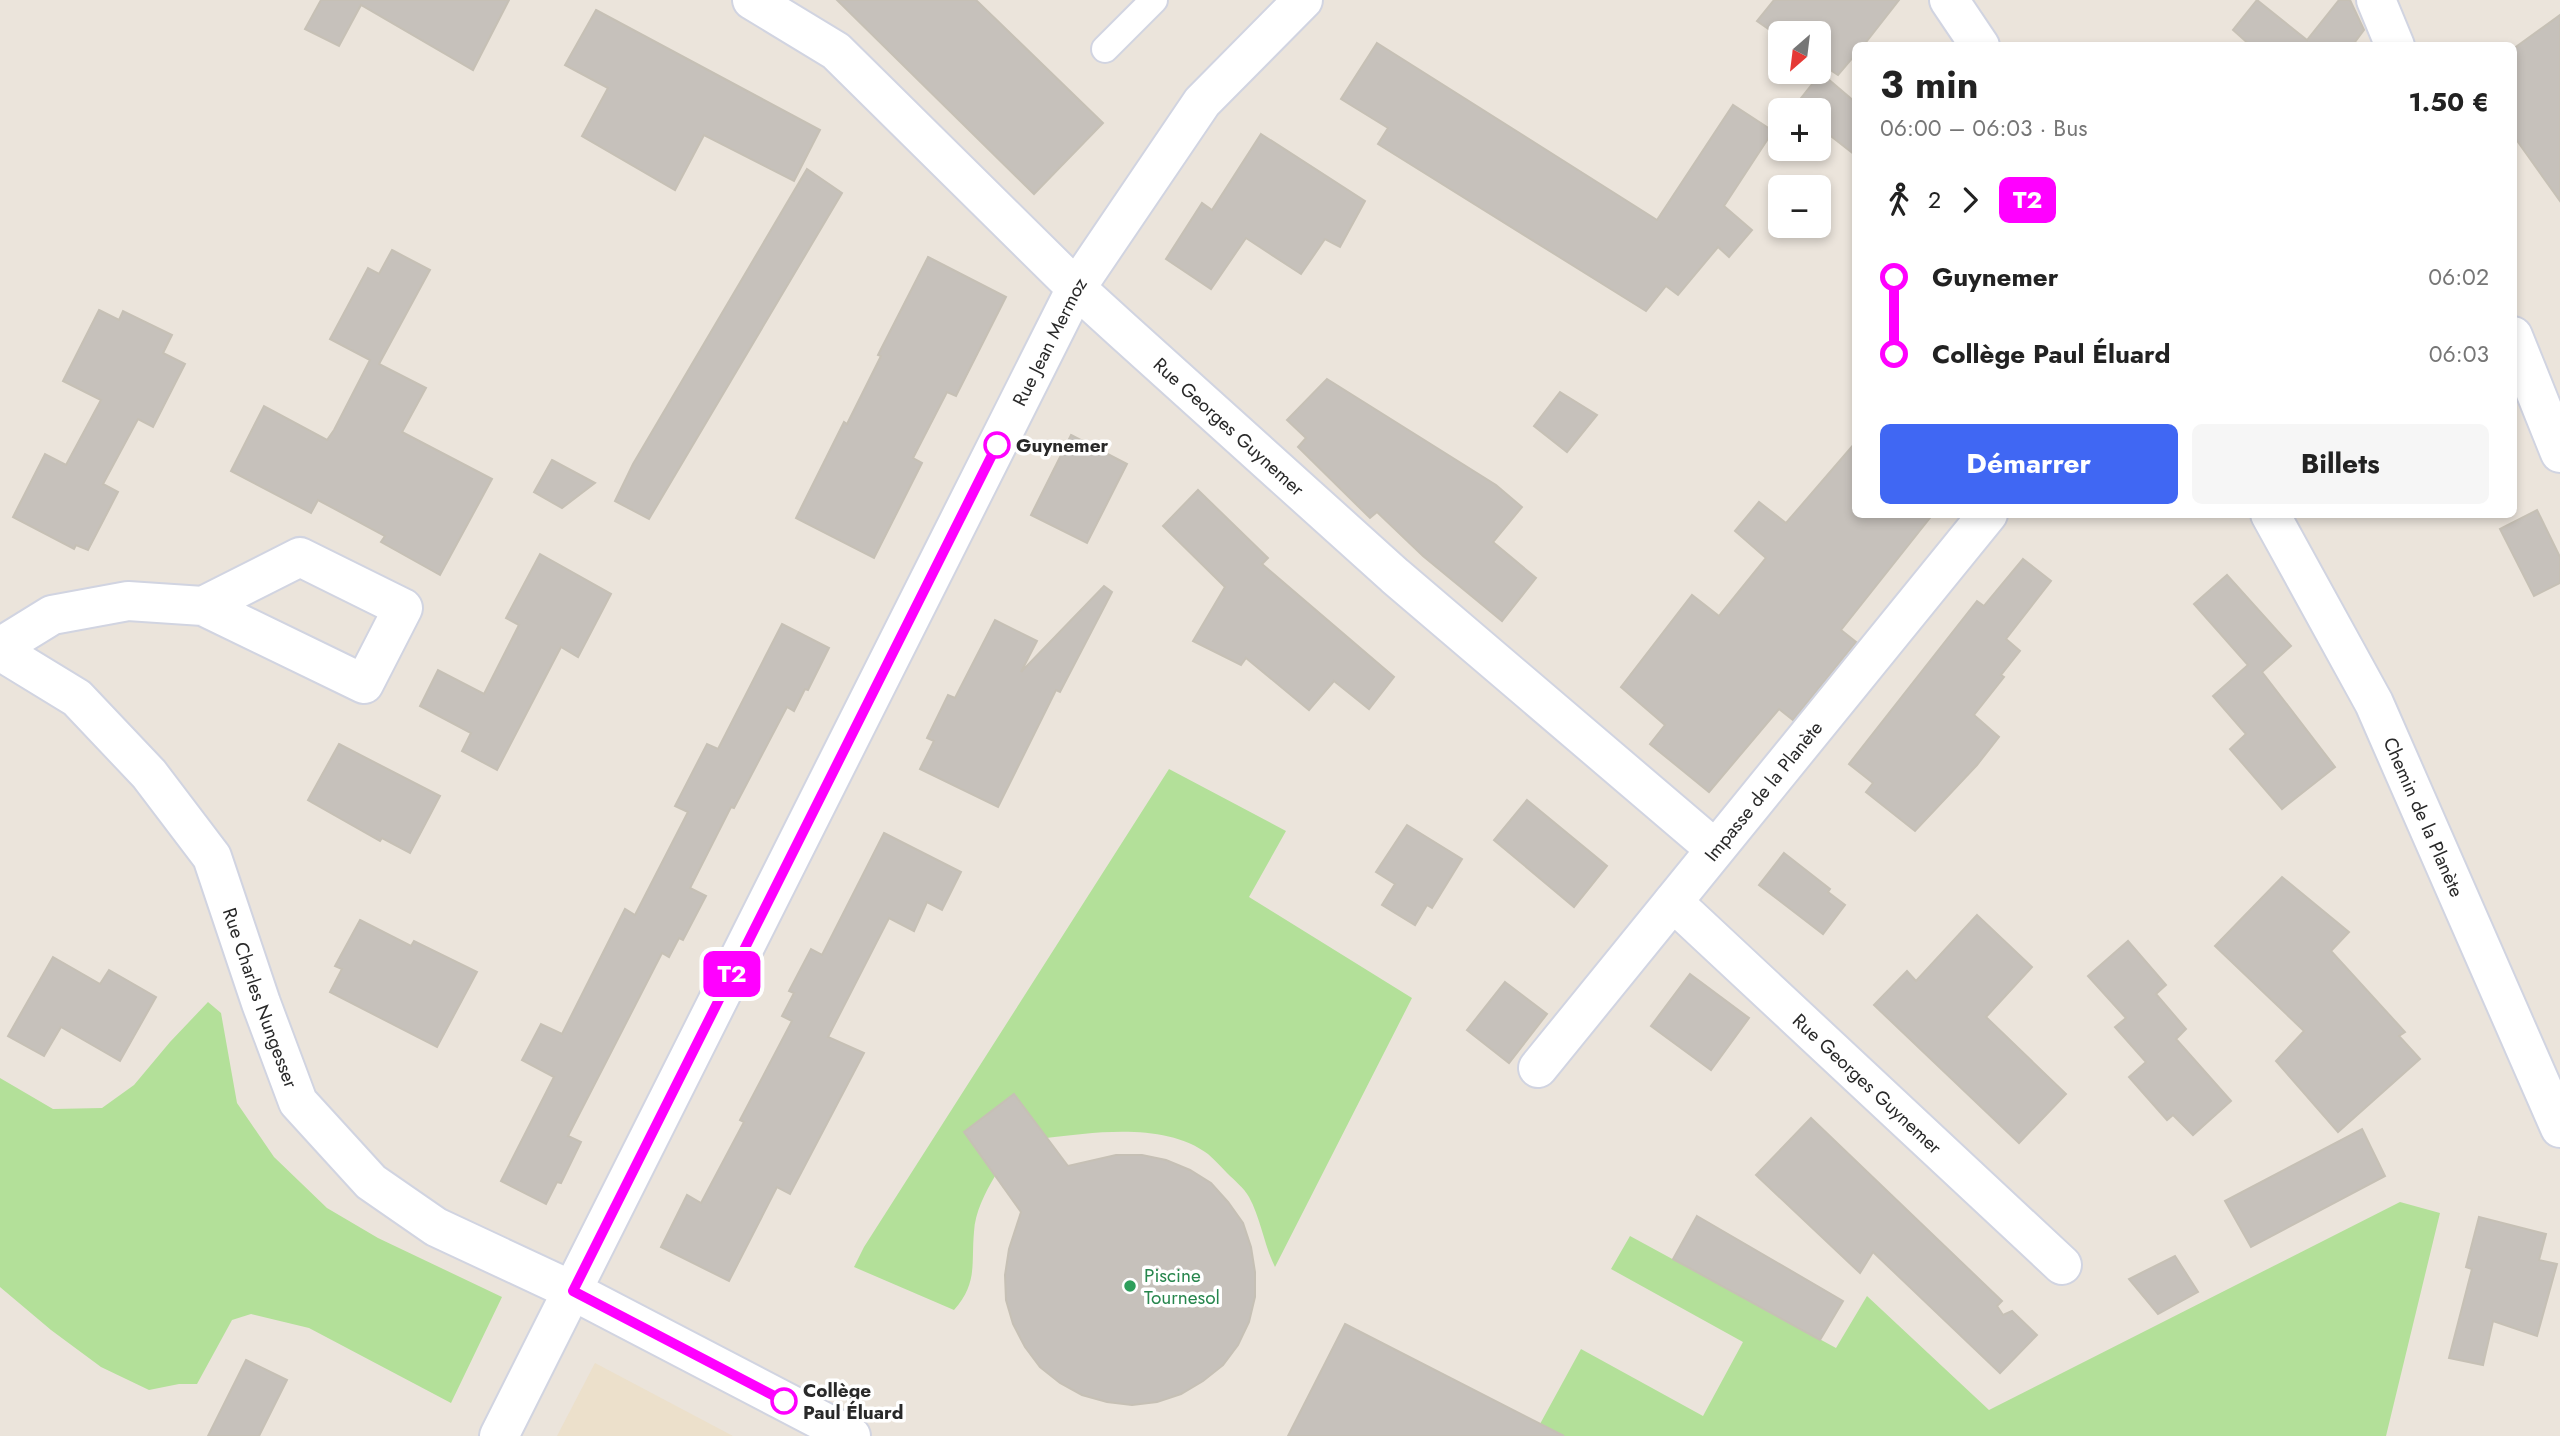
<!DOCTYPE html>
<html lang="fr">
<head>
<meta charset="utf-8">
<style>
  :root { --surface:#fff; --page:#f6f6f6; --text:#222; --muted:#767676; --accent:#4067f3 }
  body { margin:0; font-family:Jost,sans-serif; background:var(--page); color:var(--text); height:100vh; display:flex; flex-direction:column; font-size:26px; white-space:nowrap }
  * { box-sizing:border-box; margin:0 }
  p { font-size:23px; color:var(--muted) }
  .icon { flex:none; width:38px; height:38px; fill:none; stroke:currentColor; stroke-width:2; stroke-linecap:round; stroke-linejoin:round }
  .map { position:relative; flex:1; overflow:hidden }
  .panel { position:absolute; left:1852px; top:42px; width:665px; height:476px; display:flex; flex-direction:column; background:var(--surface); border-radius:10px; box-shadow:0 4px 10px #0003 }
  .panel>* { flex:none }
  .badge { padding:0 14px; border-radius:10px; font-size:24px; line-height:46px }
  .needle { width:46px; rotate:208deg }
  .buttons { position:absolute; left:1768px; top:21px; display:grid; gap:14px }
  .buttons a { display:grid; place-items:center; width:63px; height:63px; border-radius:10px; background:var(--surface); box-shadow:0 4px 10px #0003; font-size:35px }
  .map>.badge { position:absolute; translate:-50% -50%; box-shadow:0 0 0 4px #fff }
  .legs { display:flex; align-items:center; gap:10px; height:77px; padding:0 28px; font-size:23px }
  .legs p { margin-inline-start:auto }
  .head { display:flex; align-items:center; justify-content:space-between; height:119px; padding:0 28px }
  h1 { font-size:38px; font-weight:700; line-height:52px }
  .button { display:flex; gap:14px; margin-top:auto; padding:14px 28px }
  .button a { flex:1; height:80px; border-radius:10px; background:var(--accent); color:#fff; font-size:28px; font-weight:700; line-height:80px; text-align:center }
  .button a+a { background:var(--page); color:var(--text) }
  ul { padding:0 28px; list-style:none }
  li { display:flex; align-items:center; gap:24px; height:77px; font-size:26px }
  li i { display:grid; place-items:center; width:10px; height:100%; margin:0 9px; background:currentColor }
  li i::after { content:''; width:18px; height:18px; margin:-9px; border:5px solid; border-radius:50%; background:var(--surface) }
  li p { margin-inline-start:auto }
  li:first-child i { background:linear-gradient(#0000 50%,currentColor 0) }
  li:last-child i { background:linear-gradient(currentColor 50%,#0000 0) }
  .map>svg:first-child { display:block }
  .education { fill:#ece0cb }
  .green { fill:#b3e099 }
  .building { fill:#c6c1bb; stroke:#c6c0b5; stroke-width:2 }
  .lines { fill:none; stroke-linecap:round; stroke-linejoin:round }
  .service-casing { stroke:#d1d4e1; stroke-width:30 }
  .minor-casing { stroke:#d1d4e1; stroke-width:42 }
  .secondary-casing { stroke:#d1d4e1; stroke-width:42 }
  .service { stroke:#fff; stroke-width:26 }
  .minor { stroke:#fff; stroke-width:38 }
  .secondary { stroke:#fff; stroke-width:38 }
  .line-1-casing { stroke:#fff; stroke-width:16 }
  .line-1 { stroke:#f0f; stroke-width:10 }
  .stop-1-dot { fill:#fff; stroke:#f0f; stroke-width:3.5 }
  .leisure-dot { fill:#2e9e5b; stroke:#fff; stroke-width:2.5 }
  .labels { text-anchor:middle; stroke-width:7; stroke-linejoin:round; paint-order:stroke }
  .street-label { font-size:19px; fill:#292929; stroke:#fff }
  .stop-label { font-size:19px; font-weight:bold; fill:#292929; stroke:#fff; text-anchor:start }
  .leisure-label { font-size:19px; fill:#27864d; stroke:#fff; text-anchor:start }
</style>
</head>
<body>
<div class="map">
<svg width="2560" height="1436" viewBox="0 0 2560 1436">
  <rect width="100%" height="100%" fill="#ebe4db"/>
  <polygon class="education" points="595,1363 733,1436 557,1436"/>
  <g class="green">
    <path d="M1169 769 1286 831 1249 897 1412 998 1275 1267C1264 1245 1261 1219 1249 1197 1244 1188 1235 1181 1227 1173 1221 1167 1215 1160 1208 1154 1166 1122 1095 1132 1046 1138L1014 1095 964 1132 995 1176C985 1193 975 1212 974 1232 971 1264 978 1283 954 1310L854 1267 864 1247Z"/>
    <polygon points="208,1002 221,1013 237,1103 274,1157 327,1208 378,1238 502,1297 451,1403 309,1328 251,1314 232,1320 197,1384 179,1384 149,1390 101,1367 51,1330 0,1287 0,1078 53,1109 102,1108 134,1085 170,1042"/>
    <polygon points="2400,1202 2440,1213 2386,1436 1562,1436 1540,1424 1581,1349 1703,1416 1743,1342 1611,1269 1630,1236 1836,1348 1867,1296 1989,1410"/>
  </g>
  <g class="building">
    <polygon points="321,0 509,0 473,70 361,5 339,46 305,29"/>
    <polygon points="837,0 976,0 1103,123 1034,194"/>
    <polygon points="1774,0 1899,0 1863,46 1855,46 1855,55 1838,75 1818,62 1818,33 1780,33 1780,37 1757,21"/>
    <polygon points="2257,0 2307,40 2339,0 2350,0 2364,30 2352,46 2251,46 2233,30"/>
    <polygon points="596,10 820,130 794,181 704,135 675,190 582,136 608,88 565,65"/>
    <polygon points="2560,15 2560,201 2513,135 2513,49"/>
    <polygon points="1377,43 1657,220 1733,105 1773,131 1724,206 1752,230 1729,257 1718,247 1678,295 1666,286 1646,311 1378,144 1388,128 1341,99"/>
    <polygon points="1821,73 1855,102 1855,155 1818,126 1818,110 1798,110 1794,107"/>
    <polygon points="1261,134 1365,201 1340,247 1325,239 1301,274 1246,238 1211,289 1166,259 1202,203 1212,210"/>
    <polygon points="807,169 842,193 649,519 615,501 633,464"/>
    <polygon points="392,250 430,270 379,364 426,388 402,432 492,479 440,575 381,542 385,536 318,500 311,513 231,471 264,406 327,440 334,430 370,360 330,339 368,268 379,274"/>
    <polygon points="928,257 1006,297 956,396 947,392 913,458 922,463 874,558 796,518 844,422 847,424 881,356 878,355"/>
    <polygon points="99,310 119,320 123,311 172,335 163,353 185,364 153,427 138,419 103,484 118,492 88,550 76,545 74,549 13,517 45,454 66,465 101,400 63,381"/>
    <polygon points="1327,379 1496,485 1522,507 1493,542 1536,578 1502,621 1423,556 1377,512 1370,518 1298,447 1306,438 1287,420"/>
    <polygon points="1560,392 1597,415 1567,452 1534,426"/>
    <polygon points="1071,435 1127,464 1087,543 1031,515"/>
    <polygon points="1855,443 1855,514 1933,514 1841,630 1856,642 1793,720 1779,709 1709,792 1650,744 1665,725 1621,687 1692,595 1719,616 1766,558 1735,531 1759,502 1786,523"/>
    <polygon points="552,460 595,483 562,508 534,492"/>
    <polygon points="1198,490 1268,558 1262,564 1394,677 1369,709 1334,681 1309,710 1246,658 1241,665 1193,641 1225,587 1163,526"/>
    <polygon points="2537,510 2560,557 2560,583 2534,596 2500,529"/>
    <polygon points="540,554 611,594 578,657 561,647 497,770 462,751 471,733 420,706 438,670 484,694 519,625 506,618"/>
    <polygon points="2023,559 2051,581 2006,639 2020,651 2001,675 2004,677 1974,715 1999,737 1977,765 1915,831 1866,792 1873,783 1849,764 1977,601 1984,606"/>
    <polygon points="2227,575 2291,646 2262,672 2335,767 2282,809 2230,749 2246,734 2213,696 2248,665 2194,604"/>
    <polygon points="1104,586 1112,592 1060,692 1056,690 998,807 920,769 934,741 927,738 948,695 955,698 995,620 1037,641 1021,672"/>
    <polygon points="782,624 829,648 808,690 805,689 794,711 787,707 734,808 731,807 690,888 706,896 683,940 679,938 669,957 662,953 568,1136 581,1142 561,1183 557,1182 546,1204 501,1181 554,1077 522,1060 541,1024 562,1034 625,909 635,915 688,812 675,806 707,744 718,749"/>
    <polygon points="339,744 440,796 410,853 382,838 380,841 308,800"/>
    <polygon points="1527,800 1607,866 1574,907 1494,840"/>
    <polygon points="1407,825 1462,859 1432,908 1427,905 1415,925 1382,905 1395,884 1376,872"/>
    <polygon points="884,833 961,872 942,910 927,902 914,931 889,918 828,1037 864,1053 790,1194 777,1187 729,1281 661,1247 687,1195 701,1203 744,1122 740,1120 792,1021 782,1016 794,993 789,991 811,949 822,955"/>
    <polygon points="1784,853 1830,889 1828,892 1845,905 1823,934 1759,885"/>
    <polygon points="2282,877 2349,932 2331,951 2405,1032 2399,1036 2420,1059 2338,1132 2276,1061 2304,1031 2215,946"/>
    <polygon points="1977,915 2032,967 1986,1017 2066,1094 2019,1143 1874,1005 1907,971 1916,981"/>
    <polygon points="360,920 411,946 414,941 477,972 437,1047 330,992 342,969 335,966"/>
    <polygon points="2128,941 2166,985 2156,994 2186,1029 2176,1039 2231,1101 2193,1135 2173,1115 2167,1120 2129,1077 2146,1062 2115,1027 2126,1018 2088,976"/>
    <polygon points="53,957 100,984 109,970 156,997 120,1061 61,1027 44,1056 8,1036"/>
    <polygon points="1690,974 1749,1018 1711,1070 1651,1026"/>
    <polygon points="1505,982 1547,1014 1509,1063 1467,1030"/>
    <polygon points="1014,1094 1068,1166 1116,1155 1142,1155 1166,1160 1190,1170 1211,1183 1228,1202 1243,1223 1251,1247 1255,1272 1255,1297 1249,1322 1238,1345 1223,1365 1203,1381 1181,1394 1157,1402 1132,1405 1107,1402 1082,1395 1060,1383 1040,1367 1025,1347 1013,1324 1006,1300 1005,1275 1009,1249 1021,1212 964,1132"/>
    <polygon points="1811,1118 2002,1301 1997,1306 2003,1315 2012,1311 2037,1335 2000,1373 1873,1252 1860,1273 1756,1175"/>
    <polygon points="2362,1129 2385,1176 2251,1247 2225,1201"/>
    <polygon points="1697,1216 1843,1301 1820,1340 1673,1259"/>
    <polygon points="2479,1217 2546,1234 2539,1260 2557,1264 2537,1336 2493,1321 2483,1365 2449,1358 2472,1269 2466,1267"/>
    <polygon points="2175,1256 2198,1292 2158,1314 2129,1279"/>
    <polygon points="1345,1324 1564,1436 1288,1436"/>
    <polygon points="246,1360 287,1380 259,1436 208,1436"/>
  </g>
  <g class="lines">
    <g class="service-casing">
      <polyline id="service" points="1105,49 1154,0"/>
    </g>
    <g class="minor-casing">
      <g id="minor">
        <path id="s1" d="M752 0 836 51 1076 288 1121 329 1395 576 1715 849"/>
        <polyline points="1949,0 1980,46"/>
        <polyline points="2376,0 2395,46"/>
        <polyline points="2513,336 2560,453"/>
        <path id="s2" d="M2270 514 2374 703 2560 1128"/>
        <polyline points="0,647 52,615 128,601 203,606 364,684 403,608 300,557 203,606"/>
        <path id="s3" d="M0 651 77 698 149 774 212 857 261 1003 298 1102 371 1182 436 1227 573 1291 851 1436"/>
        <path id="s4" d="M1673 902 2062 1265"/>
        <path id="s5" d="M1538 1068 1988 514"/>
      </g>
    </g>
    <g class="secondary-casing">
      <g id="secondary">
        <path id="s6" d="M499 1436 1076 288 1202 102 1303 0"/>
      </g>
    </g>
    <use href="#service" class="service"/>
    <use href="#minor" class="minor"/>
    <use href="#secondary" class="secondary"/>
  </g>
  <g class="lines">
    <g class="line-1-casing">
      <polyline id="line-1" points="784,1401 573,1291 997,445"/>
    </g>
    <use href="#line-1" class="line-1"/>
  </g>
  <g class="stop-1-dot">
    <circle cx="997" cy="445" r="12"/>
    <circle cx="784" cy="1401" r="12"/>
  </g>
  <circle class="leisure-dot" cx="1130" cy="1286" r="7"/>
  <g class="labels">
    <g class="street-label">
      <text dy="7" stroke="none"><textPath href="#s6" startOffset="1225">Rue Jean Mermoz</textPath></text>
      <text dy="7" stroke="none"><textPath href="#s1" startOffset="642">Rue Georges Guynemer</textPath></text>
      <text dy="7" stroke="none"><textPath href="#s5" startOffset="357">Impasse de la Planète</textPath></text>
      <text dy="7" stroke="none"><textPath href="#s2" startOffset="340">Chemin de la Planète</textPath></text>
      <text dy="7" stroke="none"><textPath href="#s3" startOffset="448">Rue Charles Nungesser</textPath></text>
      <text dy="7" stroke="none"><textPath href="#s4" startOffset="266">Rue Georges Guynemer</textPath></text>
    </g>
    <g class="stop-label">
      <text x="1016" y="452">Guynemer</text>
      <text x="803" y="1397">Collège<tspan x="803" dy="22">Paul Éluard</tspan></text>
    </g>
    <g class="leisure-label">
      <text x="1144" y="1282">Piscine<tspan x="1144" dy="22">Tournesol</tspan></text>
    </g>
  </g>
</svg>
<div class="buttons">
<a><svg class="needle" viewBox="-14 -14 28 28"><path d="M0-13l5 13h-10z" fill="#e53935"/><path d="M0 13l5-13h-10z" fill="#767676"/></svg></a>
<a>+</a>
<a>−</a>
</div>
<b class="badge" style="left:732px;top:974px;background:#f0f;color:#fff">T2</b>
<section class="panel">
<div class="head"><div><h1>3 min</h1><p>06:00 – 06:03 · Bus</p></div><b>1.50 €</b></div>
<div class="legs"><svg class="icon" aria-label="walk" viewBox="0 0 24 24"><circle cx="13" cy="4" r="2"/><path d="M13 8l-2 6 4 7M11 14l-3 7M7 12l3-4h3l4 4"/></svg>2<svg class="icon" aria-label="forward" viewBox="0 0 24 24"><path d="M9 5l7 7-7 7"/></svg><b class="badge" style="background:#f0f;color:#fff">T2</b></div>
<ul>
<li><i style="color:#f0f"></i><b>Guynemer</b><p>06:02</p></li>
<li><i style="color:#f0f"></i><b>Collège Paul Éluard</b><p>06:03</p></li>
</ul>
<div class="button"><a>Démarrer</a><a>Billets</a></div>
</section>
</div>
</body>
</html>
